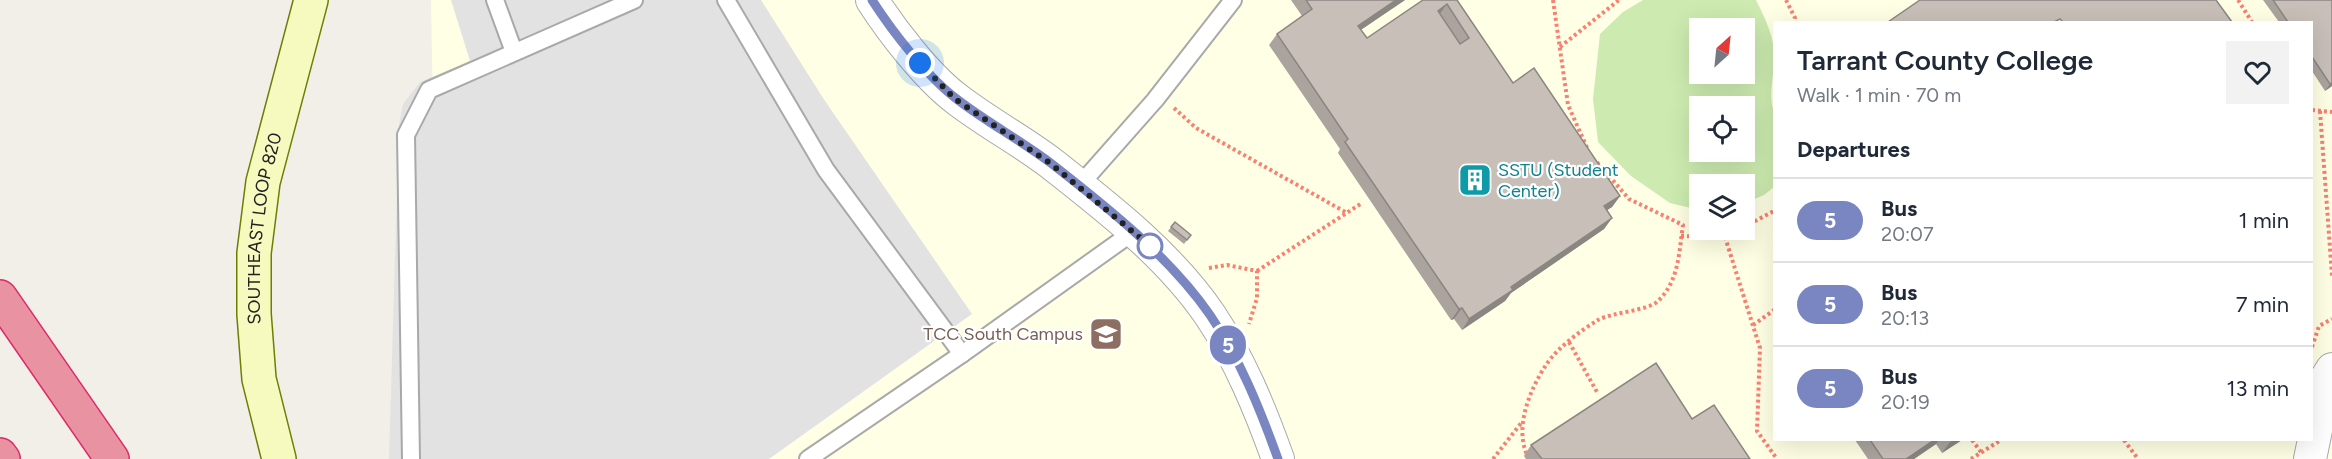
<!DOCTYPE html>
<html lang="en">
<head>
<meta charset="utf-8">
<style>
  :root { --surface:#fff; --page:#f2f2f3; --text:#1f2937; --muted:#747a83; --line:#e0e1e3 }
  body { margin:0; font-family:Figtree,sans-serif; background:var(--page); color:var(--text); height:100vh; display:flex; flex-direction:column; font-size:22px; white-space:nowrap }
  * { box-sizing:border-box; margin:0 }
  p { font-size:20px; color:var(--muted) }
  .icon { flex:none; width:33px; height:33px; fill:none; stroke:currentColor; stroke-width:2; stroke-linecap:round; stroke-linejoin:round }
  .map { position:relative; flex:1; overflow:hidden }
  .drawer { position:absolute; left:1773px; top:21px; width:540px; height:420px; display:flex; flex-direction:column; background:var(--surface); border-radius:0px; box-shadow:0 6px 24px #0002 }
  .drawer>* { flex:none }
  .badge { padding:0 12px; border-radius:20px; font-size:21px; line-height:39px }
  .needle { width:39px; rotate:27deg }
  .buttons { position:absolute; left:1689px; top:18px; display:grid; gap:12px }
  .buttons a { display:grid; place-items:center; width:66px; height:66px; border-radius:0px; background:var(--surface); box-shadow:0 6px 24px #0002; font-size:30px }
  .you { position:absolute; width:30px; height:30px; margin:-15px; border:4px solid #fff; border-radius:50%; background:#1a73e8; box-shadow:0 0 0 9px #1a73e833 }
  .map>.badge { position:absolute; translate:-50% -50%; box-shadow:0 0 0 3px #fff }
  h2 { padding:0 24px; font-size:22px; line-height:54px }
  .round { display:grid; place-items:center; flex:none; width:63px; height:63px; border-radius:0px; background:var(--page) }
  .head { display:flex; align-items:center; justify-content:space-between; height:102px; padding:0 24px }
  h1 { font-size:28px; font-weight:600; line-height:45px }
  ul { padding:0; list-style:none }
  li { display:flex; align-items:center; gap:18px; height:84px; padding:0 24px; border-top:2px solid var(--line) }
  li div { flex:1 }
  li b { display:block; font-size:22px }
  li em { font-style:normal }
  li .badge { min-width:66px; font-weight:700; text-align:center }
  .map>svg:first-child { display:block }
  .education { fill:#ffffe5; fill-rule:evenodd }
  .grass { fill:#cdebb0; fill-rule:evenodd }
  .parking { fill:#e2e2e2 }
  .lines { fill:none; stroke-linecap:round; stroke-linejoin:round }
  .service-casing { stroke:#a9a9a9; stroke-width:20 }
  .minor-casing { stroke:#a9a9a9; stroke-width:34 }
  .secondary-casing { stroke:#707d05; stroke-width:36 }
  .motorway-casing { stroke:#dc2a67; stroke-width:36 }
  .path { stroke:#fa8072; stroke-width:4; stroke-dasharray:3 3; stroke-linecap:butt }
  .service { stroke:#fff; stroke-width:16 }
  .minor { stroke:#fff; stroke-width:32 }
  .secondary { stroke:#f7fabf; stroke-width:33 }
  .motorway { stroke:#e892a2; stroke-width:33 }
  .wall { fill:#aba49e }
  .shaded-wall { fill:#8b8681 }
  .building { fill:#c7bfb8; stroke:#8b8681; stroke-width:1.5; fill-rule:evenodd }
  .line-casing { stroke:#fff; stroke-width:14 }
  .line { stroke:#7986c2; stroke-width:9 }
  .walk { stroke:#222; stroke-width:6; stroke-dasharray:0 10.8 }
  .stop-dot { fill:#fff; stroke:#7986c2; stroke-width:3 }
  .labels { text-anchor:middle; stroke-width:4.5; stroke-linejoin:round; paint-order:stroke }
  .culture-label { font-size:18px; fill:#0d838f; stroke:#fff; text-anchor:start }
  .street-label { font-size:18px; fill:#222; stroke:#fff }
  .education-label { font-size:18px; fill:#785e54; stroke:#fff; text-anchor:end }
</style>
</head>
<body>
<div class="map">
<svg width="2332" height="459" viewBox="0 0 2332 459">
  <rect width="100%" height="100%" fill="#f2efe9"/>
  <path class="education" d="M431 0H2332V459H439ZM1774 22H2312V440H1774ZM1700 28H1744V74H1700ZM1700 106H1744V152H1700ZM1700 184H1744V230H1700Z"/>
  <path class="grass" d="M1643 0H1756C1764 16 1772 32 1774 50 1776 71 1767 92 1774 112V187L1764 195 1745 203 1744 184H1700L1699 210 1670 203 1631 176 1598 142 1593 99 1600 34 1623 12ZM1700 28H1744V74H1700ZM1700 106H1744V152H1700Z"/>
  <polygon class="parking" points="451,0 761,0 825,101 972,314 769,459 389,459 399,124 403,104 420,82 470,61"/>
  <g class="lines">
    <g class="service-casing">
      <g id="service">
        <polyline points="495,0 514,52"/>
        <polyline points="726,0 826,170 962,354"/>
        <polyline points="1079,186 1155,100 1233,0"/>
        <polyline points="411,459 406,135 429,90 634,0"/>
        <polyline points="808,459 962,354 1133,232"/>
      </g>
    </g>
    <g class="minor-casing">
      <g id="minor">
        <path d="M872 0C892 31 928 78 958 100 988 123 1022 141 1052 164 1108 208 1169 255 1210 315 1240 360 1260 409 1278 459"/>
        <polyline points="2310,459 2327,377 2332,369"/>
      </g>
    </g>
    <g class="secondary-casing">
      <g id="secondary">
        <path id="s1" d="M279 459 259 379 254 314V253L263 182 311 0"/>
      </g>
    </g>
    <g class="motorway-casing">
      <g id="motorway">
        <polyline points="0,297 112,459"/>
        <polyline points="0,455 3,459"/>
      </g>
    </g>
    <g class="path">
      <polyline points="1553,0 1568,105 1588,150"/>
      <polyline points="1786,0 1795,18 1794,22"/>
      <polyline points="2238,0 2252,22"/>
      <polyline points="1560,47 1619,0"/>
      <polyline points="1174,108 1196,128 1347,213"/>
      <polyline points="2312,110 2332,112"/>
      <polyline points="2320,111 2332,276"/>
      <polyline points="1744,227 1774,211"/>
      <polyline points="1681,236 1725,237 1739,230"/>
      <polyline points="1725,237 1760,348 1757,431 1777,459"/>
      <polyline points="1209,268 1227,265 1257,271 1257,298 1249,324"/>
      <polyline points="1257,271 1362,203"/>
      <polyline points="1753,325 1774,310"/>
      <polyline points="1569,342 1597,392"/>
      <polyline points="2312,347 2319,326 2332,319"/>
      <polyline points="1972,440 1981,452"/>
      <polyline points="2124,440 2138,459"/>
      <polyline points="1493,459 1522,422"/>
      <path d="M1529 459C1513 430 1529 391 1546 365 1557 348 1580 331 1598 320 1612 312 1648 311 1658 301 1679 281 1679 252 1683 225L1629 199 1596 161"/>
      <polyline points="1971,459 2001,440"/>
    </g>
    <use href="#service" class="service"/>
    <use href="#minor" class="minor"/>
    <use href="#secondary" class="secondary"/>
    <use href="#motorway" class="motorway"/>
  </g>
  <g class="wall">
    <polygon points="1291,0 1405,0 1361,30 1367,38 1457,0 1513,83 1620,196 1612,207 1607,210 1612,218 1604,229 1511,293 1505,301 1462,330 1454,319 1451,320 1338,153 1340,149 1269,45 1277,34 1302,16"/>
    <polygon points="2263,0 2332,0 2332,86 2325,91 2312,71 2312,22 2279,22"/>
    <polygon points="1175,222 1191,235 1184,244 1168,231"/>
    <polygon points="1692,419 1750,459 1526,459 1524,456 1531,445"/>
    <polygon points="1855,440 1962,440 1942,453 1936,444 1914,459 1868,459"/>
  </g>
  <g class="shaded-wall">
    <polygon points="1396,0 1405,0 1350,37 1358,26"/>
    <polygon points="1447,4 1439,15 1438,11"/>
    <polygon points="2332,83 2332,86 2325,91 2330,84"/>
    <polygon points="1620,196 1612,207 1596,217 1604,206"/>
    <polygon points="1612,218 1604,229 1511,293 1505,301 1462,330 1469,319 1511,287"/>
    <polygon points="1462,308 1454,319 1451,320 1459,309"/>
    <polygon points="1934,440 1939,440 1936,444 1914,459 1906,459"/>
    <polygon points="1954,440 1962,440 1942,453 1950,442"/>
  </g>
  <g class="building">
    <path d="M1306 0H1396L1358 26 1367 38 1423 0H1457L1513 83 1534 68 1620 196 1604 206 1612 218 1511 287 1513 290 1469 319 1462 308 1459 309 1345 142 1348 139 1277 34 1312 9ZM1447 4 1469 38 1460 44 1438 11Z"/>
    <polygon points="1920,0 2216,0 2232,22 2063,22 2060,19 2054,22 1888,22"/>
    <polygon points="2273,0 2332,0 2332,83 2330,84 2312,57 2312,22 2288,22"/>
    <polygon points="1175,222 1191,235 1187,240 1171,227"/>
    <polygon points="1656,363 1692,419 1714,405 1750,459 1542,459 1531,445"/>
    <polygon points="1870,440 1934,440 1906,459 1883,459"/>
  </g>
  <g class="lines">
    <g class="line-casing">
      <path id="line" d="M872 0C892 31 928 78 958 100 988 123 1022 141 1052 164 1107 207 1170 257 1210 315 1240 359 1260 409 1278 459"/>
    </g>
    <use href="#line" class="line"/>
    <polyline class="walk" points="920,63 955,99 1050,163 1150,246"/>
  </g>
  <defs>
    <g id="building-square" transform="scale(1.725)"><rect x="-9" y="-9" width="18" height="18" rx="4" fill="#0f9aa8" stroke="#fff"/><path d="M-4-6H4V6H1V3H-1V6H-4ZM-2.5-4.3h1.7v1.8h-1.7ZM.8-4.3h1.7v1.8H.8ZM-2.5-1h1.7V.8h-1.7ZM.8-1h1.7V.8H.8Z" fill="#fff"/></g>
    <g id="university-square" transform="scale(1.725)"><rect x="-9" y="-9" width="18" height="18" rx="4" fill="#8d6e63" stroke="#fff"/><path d="M0-5L7-2L0 1L-7-2ZM-4 1L0 2.5L4 1V4Q0 6-4 4Z" fill="#fff"/></g>
  </defs>
  <g fill-rule="evenodd">
    <use href="#building-square" x="1475" y="180"/>
    <use href="#university-square" x="1106" y="334"/>
  </g>
  <circle class="stop-dot" cx="1150" cy="246" r="12"/>
  <g class="labels">
    <g class="culture-label">
      <text x="1498" y="176">SSTU (Student<tspan x="1498" dy="21">Center)</tspan></text>
    </g>
    <g class="street-label">
      <text dy="6" stroke="none"><textPath href="#s1" startOffset="234">SOUTHEAST LOOP 820</textPath></text>
    </g>
    <g class="education-label">
      <text x="1083" y="340">TCC South Campus</text>
    </g>
  </g>
</svg>
<div class="buttons">
<a><svg class="needle" viewBox="-14 -14 28 28"><path d="M0-13l5 13h-10z" fill="#e53935"/><path d="M0 13l5-13h-10z" fill="#747a83"/></svg></a>
<a><svg class="icon" aria-label="locate" viewBox="0 0 24 24"><circle cx="12" cy="12" r="6"/><path d="M12 2v4M12 18v4M2 12h4M18 12h4"/></svg></a>
<a><svg class="icon" aria-label="layers" viewBox="0 0 24 24"><path d="M12 4l9 5-9 5-9-5zM3 14l9 5 9-5"/></svg></a>
</div>
<div class="you" style="left:920px;top:63px"></div>
<b class="badge" style="left:1228px;top:345px;background:#7986c2;color:#fff">5</b>
<section class="drawer">
<div class="head"><div><h1>Tarrant County College</h1><p>Walk · 1 min · 70 m</p></div><a class="round"><svg class="icon" aria-label="heart" viewBox="0 0 24 24"><path d="M12 20l-8-8c-3-5 5-10 8-4 3-6 11-1 8 4z"/></svg></a></div>
<h2>Departures</h2>
<ul>
<li><span class="badge" style="background:#7986c2;color:#fff">5</span><div><b>Bus</b><p>20:07</p></div><em>1 min</em></li>
<li><span class="badge" style="background:#7986c2;color:#fff">5</span><div><b>Bus</b><p>20:13</p></div><em>7 min</em></li>
<li><span class="badge" style="background:#7986c2;color:#fff">5</span><div><b>Bus</b><p>20:19</p></div><em>13 min</em></li>
</ul>
</section>
</div>
</body>
</html>
